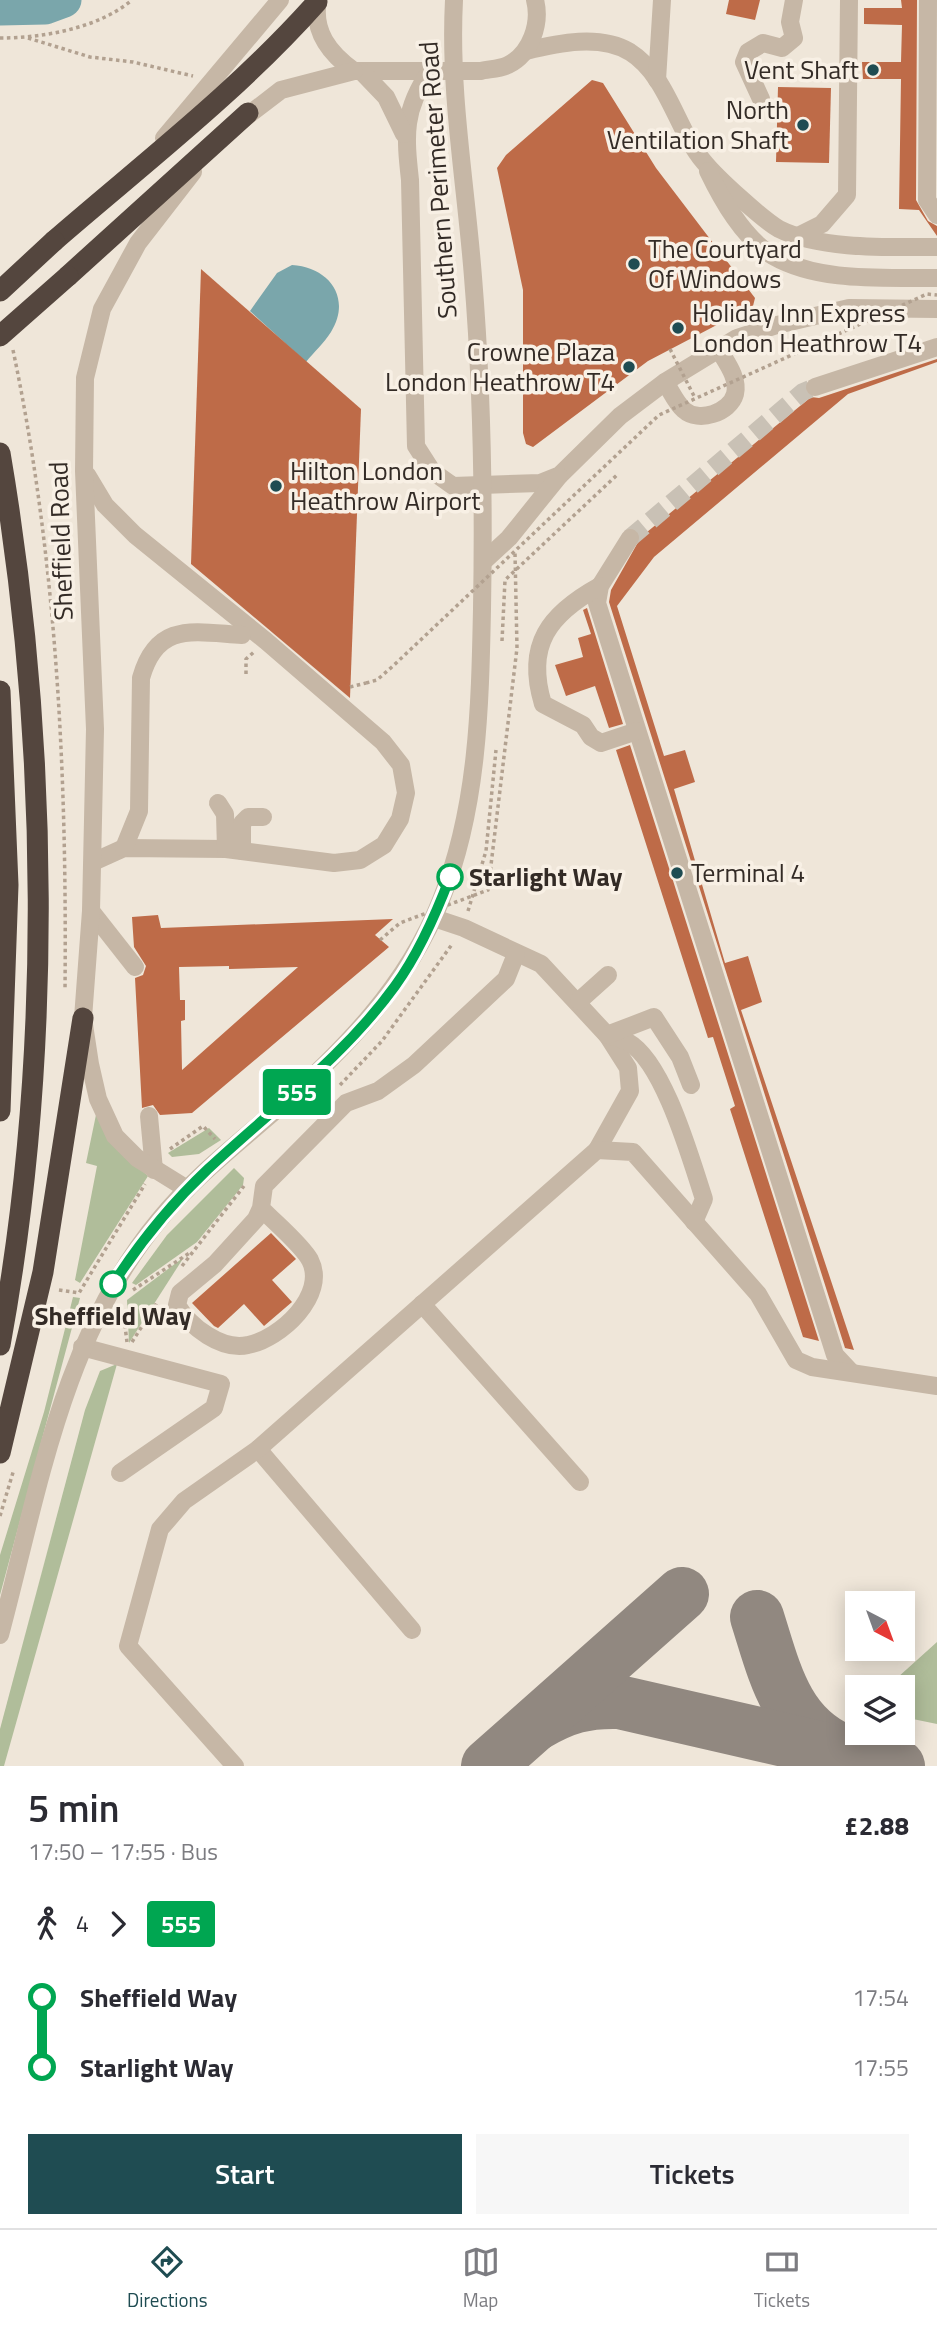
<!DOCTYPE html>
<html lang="en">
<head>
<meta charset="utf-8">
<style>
  :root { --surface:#fff; --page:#f7f7f7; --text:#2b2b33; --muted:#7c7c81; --line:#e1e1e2; --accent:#1f4c52 }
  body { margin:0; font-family:"Titillium Web",sans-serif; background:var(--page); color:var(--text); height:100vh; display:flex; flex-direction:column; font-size:26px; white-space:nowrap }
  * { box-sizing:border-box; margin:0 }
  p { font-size:23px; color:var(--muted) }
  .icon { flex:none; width:38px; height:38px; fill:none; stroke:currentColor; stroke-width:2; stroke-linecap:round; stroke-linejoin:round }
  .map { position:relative; height:1766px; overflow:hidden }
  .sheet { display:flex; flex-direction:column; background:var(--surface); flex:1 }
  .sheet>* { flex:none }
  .badge { padding:0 14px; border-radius:5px; font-size:24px; line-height:46px }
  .needle { width:46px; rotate:139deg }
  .fabs { position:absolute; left:845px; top:1591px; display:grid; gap:14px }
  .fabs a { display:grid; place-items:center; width:70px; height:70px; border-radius:0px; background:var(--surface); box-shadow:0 4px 18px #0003; font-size:35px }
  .map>.badge { position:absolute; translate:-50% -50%; box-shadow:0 0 0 4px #fff }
  .legs { display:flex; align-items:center; gap:10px; height:77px; padding:0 28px; font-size:23px }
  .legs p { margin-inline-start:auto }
  .head { display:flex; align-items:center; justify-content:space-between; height:119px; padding:0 28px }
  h1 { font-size:38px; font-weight:600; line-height:52px }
  .cta { display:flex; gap:14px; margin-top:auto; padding:14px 28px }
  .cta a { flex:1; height:80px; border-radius:0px; background:var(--accent); color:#fff; font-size:28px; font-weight:600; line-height:80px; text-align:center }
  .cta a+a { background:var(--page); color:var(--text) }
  ul { padding:0 28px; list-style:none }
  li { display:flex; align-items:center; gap:24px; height:70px; font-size:26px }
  li i { display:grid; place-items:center; width:10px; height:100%; margin:0 9px; background:currentColor }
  li i::after { content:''; width:18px; height:18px; margin:-9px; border:5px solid; border-radius:50%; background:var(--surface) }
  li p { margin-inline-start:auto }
  li:first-child i { background:linear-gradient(#0000 50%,currentColor 0) }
  li:last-child i { background:linear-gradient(currentColor 50%,#0000 0) }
  .tabs { display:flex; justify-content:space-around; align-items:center; height:98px; border-top:2px solid var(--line); background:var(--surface); font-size:19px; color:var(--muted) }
  .tabs a { display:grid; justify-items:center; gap:4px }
  .tabs .active { color:var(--accent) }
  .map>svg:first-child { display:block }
  .green { fill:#b0bd9a }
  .water { fill:#7aa6ab }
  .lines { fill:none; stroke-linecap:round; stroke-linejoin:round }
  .river { stroke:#7aa6ab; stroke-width:35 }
  .taxiway { stroke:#918880; stroke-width:54 }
  .building { fill:#be6b48; fill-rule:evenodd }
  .minor-tunnel { stroke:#c9c1b5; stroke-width:18; stroke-dasharray:18 9; stroke-linecap:butt }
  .path { stroke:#b2a190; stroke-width:3.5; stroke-dasharray:3.5 3.5; stroke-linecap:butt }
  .minor { stroke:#c6b7a6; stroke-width:18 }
  .highway { stroke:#54463e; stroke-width:21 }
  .path-bridge { stroke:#b2a190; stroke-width:3.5; stroke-dasharray:3.5 3.5; stroke-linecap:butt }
  .minor-bridge { stroke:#c6b7a6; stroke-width:18 }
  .highway-bridge { stroke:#54463e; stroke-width:21 }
  .line-1-casing { stroke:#fff; stroke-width:16 }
  .line-1 { stroke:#00a651; stroke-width:10 }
  .poi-dot { fill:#1f4c52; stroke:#f8f0e5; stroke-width:2.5 }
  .stop-1-dot { fill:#fff; stroke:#00a651; stroke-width:3.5 }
  .labels { text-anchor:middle; stroke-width:7; stroke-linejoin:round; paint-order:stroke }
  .poi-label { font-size:26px; fill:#332b26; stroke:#f8f0e5; text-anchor:start }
  .street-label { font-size:26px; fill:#332b26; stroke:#f8f0e5 }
  .stop-label { font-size:26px; font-weight:bold; fill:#332b26; stroke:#f8f0e5; text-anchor:start }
</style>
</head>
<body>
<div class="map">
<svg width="937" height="1766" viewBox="0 0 937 1766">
  <rect width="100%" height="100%" fill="#efe6d9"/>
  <g class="green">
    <polygon points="97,1110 114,1145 148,1176 80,1283 75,1280 97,1166 86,1163"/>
    <polygon points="209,1128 221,1140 199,1154 172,1157 168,1153"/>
    <polygon points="234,1168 244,1178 243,1185 197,1242 136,1285 132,1283 167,1235"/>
    <polygon points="184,1257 129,1343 127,1300"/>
    <polygon points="73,1297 80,1298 0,1595 0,1555 44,1412"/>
    <polygon points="117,1364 4,1766 0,1766 0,1729 85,1410 100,1371"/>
    <polygon points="937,1642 937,1724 903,1717 903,1687 887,1687"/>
  </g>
  <path class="water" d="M292 265C329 267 352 298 331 332 324 343 314 352 306 362L250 311 277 273Z"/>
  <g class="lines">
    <polyline class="river" points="0,8 45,7 64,0"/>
    <g class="taxiway">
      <path d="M757 1617C774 1670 785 1726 841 1750"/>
      <path d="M536 1724C565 1707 586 1701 619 1702L898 1766"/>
      <polyline points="488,1766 682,1594"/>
    </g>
  </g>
  <g class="building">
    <polygon points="729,0 760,0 755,20 726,14"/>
    <polygon points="901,0 917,0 916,200 928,221 937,226 937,236 919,210 899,209 901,79 863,79 862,62 901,62 902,25 864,24 864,8 902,8"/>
    <polygon points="592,80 603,83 656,168 755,298 753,306 648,361 533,447 526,444 523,433 523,290 497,168 506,155"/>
    <polygon points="778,87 831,88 829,163 776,162"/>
    <polygon points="201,269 361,409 350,698 191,564"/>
    <polygon points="937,359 937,362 848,394 654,557 617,606 664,756 685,750 695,782 674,789 725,963 748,956 762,1002 741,1010 854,1350 845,1348 609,602 611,590 641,537 811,397 819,398"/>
    <polygon points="587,608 623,724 609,728 595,686 566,696 555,665 583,657 578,638 591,634 583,610"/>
    <polygon points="630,745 819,1341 803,1337 730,1109 735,1106 713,1037 708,1038 616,750"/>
    <path d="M158 915 161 928 393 919 375 935 389 947 192 1113 160 1115 153 1105 142 1108 135 978 143 975 146 966 134 947 132 917ZM229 966V969L298 967 182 1070 181 1021 185 1020V1000H180L179 967Z"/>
    <polygon points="271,1233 296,1259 272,1280 292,1302 264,1326 244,1304 218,1328 214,1326 192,1303"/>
  </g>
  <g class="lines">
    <polyline class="minor-tunnel" points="630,538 803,392 815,387"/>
    <g class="path">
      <path d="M0 38C43 38 99 28 132 0"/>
      <polyline points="28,38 90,57 133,62 193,76"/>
      <path d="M13 350C57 560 67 776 65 990"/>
      <polyline points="502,641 505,580 617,475"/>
      <polyline points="246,674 246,659 254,652"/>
      <polyline points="350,687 366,683"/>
      <polyline points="468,911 486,851 496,750"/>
      <polyline points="340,1085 382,1041 453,943"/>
      <polyline points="170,1149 203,1126 215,1139"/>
      <polyline points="182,1266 244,1186"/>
      <polyline points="59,1290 79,1293 145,1184"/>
      <polyline points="133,1290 191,1252"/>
      <polyline points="123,1311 127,1342"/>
      <polyline points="132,1342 158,1301"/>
      <polyline points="0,1516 14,1469"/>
    </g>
    <g class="minor">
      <path d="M318 0C312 31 329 53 354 71H430"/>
      <polyline points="928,0 927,200 937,215"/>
      <path d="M526 51C558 43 600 34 630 52 668 76 676 129 704 162 717 178 762 219 779 229 821 250 891 247 937 247"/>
      <path d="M430 71C403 110 405 135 410 180L416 446 432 471 453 486 540 483 560 475 620 416 665 382 737 338 777 325 849 308 937 309"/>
      <path d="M480 71C488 69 500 69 508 65 531 54 541 23 535 0"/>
      <polyline points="362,72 386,97 404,134"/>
      <polyline points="657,80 662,0"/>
      <polyline points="761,99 744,62 748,52 763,43 782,48 794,38 790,22 794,0"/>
      <polyline points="238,123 281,90 354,71"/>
      <polyline points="164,138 280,0"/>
      <path d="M708 171C722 200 743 238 773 256 820 283 885 277 937 278"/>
      <polyline points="798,236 822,224 847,195 849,0"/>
      <path d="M665 382C671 391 676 403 684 410 698 423 730 413 735 394 739 378 726 362 718 348"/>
      <polyline points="815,387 937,347"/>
      <polyline points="87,475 105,505 135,535 266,641 383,742 401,765 406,793 400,819 384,845 360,860 334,863 226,849 124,848 93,862"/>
      <polyline points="630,538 600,586 597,603 835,1355 850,1371"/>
      <polyline points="483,562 509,538 559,476"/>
      <path d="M600 586C549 614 525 645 543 704L583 725 591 737 601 743 637 731"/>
      <polyline points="218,803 225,814 226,849"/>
      <path d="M124 848 139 811 141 678C157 621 194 632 242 635"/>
      <polyline points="242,851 242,823 248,817 263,817"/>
      <polyline points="91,911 135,967"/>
      <polyline points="434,918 464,928 541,964 607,1035 628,1068 630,1091 597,1150"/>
      <polyline points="579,1001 608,975"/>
      <path d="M607 1035C614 1037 622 1039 628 1042 664 1062 691 1160 704 1199L694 1222"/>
      <polyline points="607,1035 654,1017 680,1057 691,1085"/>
      <polyline points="149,1116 154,1170"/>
      <polyline points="187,1189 137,1158 115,1136 98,1099 90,1064 83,1018 91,911 95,729 84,471 85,378 102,309 138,243 193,172"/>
      <path d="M261 1208C274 1222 301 1244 310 1260 328 1295 280 1339 248 1345 222 1351 190 1327 177 1305L180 1293 215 1264 256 1219 261 1208 264 1186 346 1103 378 1091 414 1065 506 979 516 954"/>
      <polyline points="422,1304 580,1482"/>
      <polyline points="82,1347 221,1384 214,1408 120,1473"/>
      <polyline points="258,1449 412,1630"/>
      <path d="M0 1635C38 1493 62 1337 159 1220 193 1178 236 1145 276 1110 344 1050 407 986 441 900 478 808 480 707 482 609 484 499 482 387 473 277 466 185 449 93 454 0"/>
      <polyline points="235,1766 128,1646 160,1529 184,1501 258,1449 597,1150 633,1152 758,1294 796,1360 812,1367 937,1386"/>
    </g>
    <g class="highway">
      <path d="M54 241C144 163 238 91 317 2"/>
      <polyline points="68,276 248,113"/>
      <path d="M0 453C49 742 53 1057 0 1345"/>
      <polyline points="0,691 8,885 0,1111"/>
      <polyline points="0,1453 43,1272 83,1018"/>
    </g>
    <g class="path-bridge">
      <polyline points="670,349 695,398"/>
      <polyline points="366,683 377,680 393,666 659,415 927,294 937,295"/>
      <polyline points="380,940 400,923 488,890 517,648 515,553"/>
    </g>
    <polyline class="minor-bridge" points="430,71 480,71"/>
    <g class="highway-bridge">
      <polyline points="0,291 54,241"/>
      <polyline points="0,336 68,276"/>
    </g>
  </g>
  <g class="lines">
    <g class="line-1-casing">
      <path id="line-1" d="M113 1284C140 1242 171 1204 208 1169 272 1109 343 1058 395 986 419 953 436 914 450 877"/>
    </g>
    <use href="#line-1" class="line-1"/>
  </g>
  <g class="poi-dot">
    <circle cx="873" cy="70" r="7"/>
    <circle cx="803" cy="125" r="7"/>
    <circle cx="634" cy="264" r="7"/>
    <circle cx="678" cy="328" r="7"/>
    <circle cx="629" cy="367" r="7"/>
    <circle cx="276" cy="486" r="7"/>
    <circle cx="677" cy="873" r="7"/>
  </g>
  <g class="stop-1-dot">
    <circle cx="450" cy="877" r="12"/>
    <circle cx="113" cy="1284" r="12"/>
  </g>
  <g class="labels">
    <g class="poi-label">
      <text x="859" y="79" text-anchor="end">Vent Shaft</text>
      <text x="789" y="119" text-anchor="end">North<tspan x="789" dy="30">Ventilation Shaft</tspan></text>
      <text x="648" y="258">The Courtyard<tspan x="648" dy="30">Of Windows</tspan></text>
      <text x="692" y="322">Holiday Inn Express<tspan x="692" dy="30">London Heathrow T4</tspan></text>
      <text x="615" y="361" text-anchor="end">Crowne Plaza<tspan x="615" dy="30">London Heathrow T4</tspan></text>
      <text x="290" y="480">Hilton London<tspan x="290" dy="30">Heathrow Airport</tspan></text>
      <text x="691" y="882">Terminal 4</text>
    </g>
    <g class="street-label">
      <text transform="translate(438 180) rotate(-94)" y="9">Southern Perimeter Road</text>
      <text transform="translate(61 541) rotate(-92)" y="9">Sheffield Road</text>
    </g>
    <g class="stop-label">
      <text x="469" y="886">Starlight Way</text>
      <text x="113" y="1325" text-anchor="middle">Sheffield Way</text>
    </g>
  </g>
</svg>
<div class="fabs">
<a><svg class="needle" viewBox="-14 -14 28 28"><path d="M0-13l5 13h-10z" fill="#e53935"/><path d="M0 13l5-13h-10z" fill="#7c7c81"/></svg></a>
<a><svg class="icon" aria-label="layers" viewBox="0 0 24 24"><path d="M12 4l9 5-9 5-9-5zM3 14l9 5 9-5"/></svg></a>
</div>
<b class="badge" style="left:297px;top:1092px;background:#00a651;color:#fff">555</b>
</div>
<section class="sheet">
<div class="head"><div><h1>5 min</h1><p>17:50 – 17:55 · Bus</p></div><b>£2.88</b></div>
<div class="legs"><svg class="icon" aria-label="walk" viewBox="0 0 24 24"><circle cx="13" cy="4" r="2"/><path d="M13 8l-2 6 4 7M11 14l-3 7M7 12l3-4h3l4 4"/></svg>4<svg class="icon" aria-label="forward" viewBox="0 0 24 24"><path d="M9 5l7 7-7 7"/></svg><b class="badge" style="background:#00a651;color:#fff">555</b></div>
<ul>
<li><i style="color:#00a651"></i><b>Sheffield Way</b><p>17:54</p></li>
<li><i style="color:#00a651"></i><b>Starlight Way</b><p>17:55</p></li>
</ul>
<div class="cta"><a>Start</a><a>Tickets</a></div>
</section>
<nav class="tabs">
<a class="active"><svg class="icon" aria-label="directions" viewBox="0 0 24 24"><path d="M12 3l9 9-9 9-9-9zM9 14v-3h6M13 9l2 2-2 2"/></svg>Directions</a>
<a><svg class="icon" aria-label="map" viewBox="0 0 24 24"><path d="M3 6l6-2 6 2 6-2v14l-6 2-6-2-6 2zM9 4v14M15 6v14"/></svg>Map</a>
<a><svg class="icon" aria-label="tickets" viewBox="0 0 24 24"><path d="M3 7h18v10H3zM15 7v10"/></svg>Tickets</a>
</nav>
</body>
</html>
